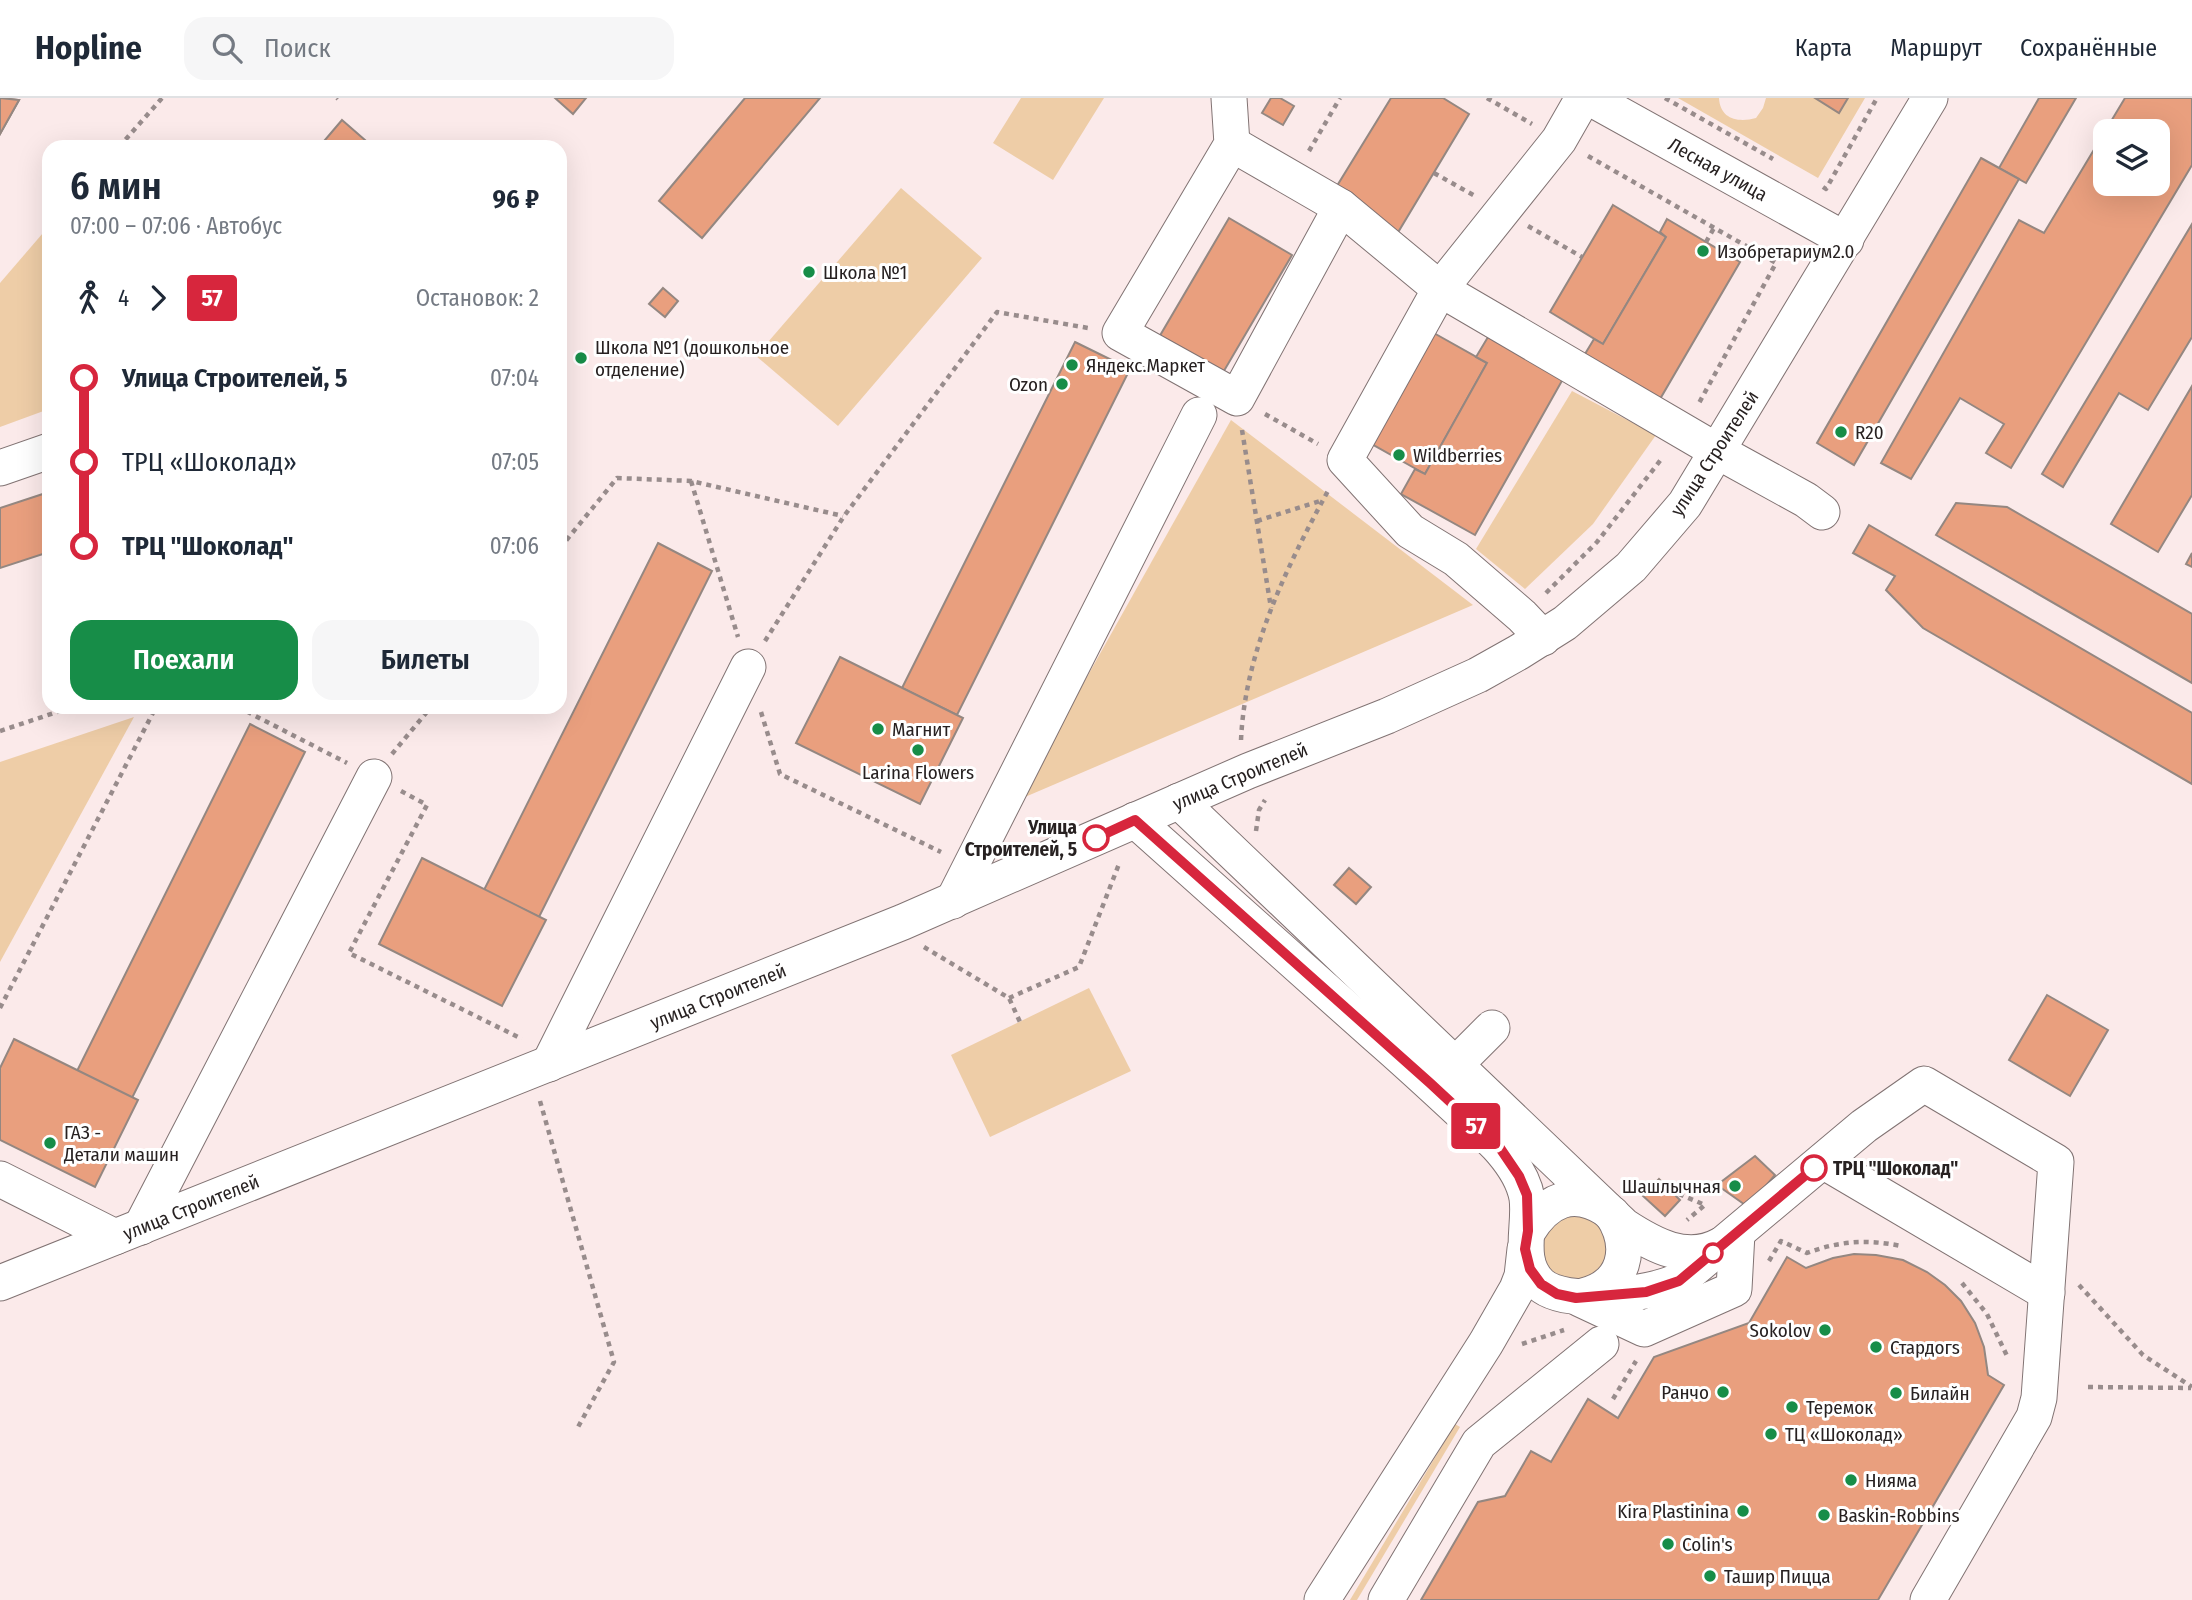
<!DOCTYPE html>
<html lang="ru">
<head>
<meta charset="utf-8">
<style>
  :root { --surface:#fff; --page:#f6f6f7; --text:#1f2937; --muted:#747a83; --line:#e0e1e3; --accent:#178d48 }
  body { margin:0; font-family:"Fira Sans Condensed",sans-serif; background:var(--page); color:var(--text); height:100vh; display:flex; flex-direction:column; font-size:26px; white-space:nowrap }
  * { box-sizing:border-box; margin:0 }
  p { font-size:23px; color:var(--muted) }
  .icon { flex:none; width:38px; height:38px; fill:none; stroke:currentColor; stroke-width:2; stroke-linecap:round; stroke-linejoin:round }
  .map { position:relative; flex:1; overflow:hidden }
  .sheet { position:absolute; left:42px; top:42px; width:525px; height:574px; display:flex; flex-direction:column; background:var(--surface); border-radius:21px; box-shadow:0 7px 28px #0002 }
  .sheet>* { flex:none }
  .badge { padding:0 14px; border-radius:5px; font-size:24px; line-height:46px }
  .fabs { position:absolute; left:2093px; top:21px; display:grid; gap:14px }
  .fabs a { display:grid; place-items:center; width:77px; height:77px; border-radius:14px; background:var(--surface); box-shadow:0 7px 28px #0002; font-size:35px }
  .map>.badge { position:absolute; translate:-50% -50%; box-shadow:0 0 0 4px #fff }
  .legs { display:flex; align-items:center; gap:10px; height:77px; padding:0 28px; font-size:23px }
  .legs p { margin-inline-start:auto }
  .head { display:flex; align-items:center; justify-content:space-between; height:119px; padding:0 28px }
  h1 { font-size:38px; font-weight:600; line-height:52px }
  .action { display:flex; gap:14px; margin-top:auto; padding:14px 28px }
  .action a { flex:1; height:80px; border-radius:21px; background:var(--accent); color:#fff; font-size:28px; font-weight:600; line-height:80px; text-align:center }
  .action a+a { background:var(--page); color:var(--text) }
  ul { padding:0 28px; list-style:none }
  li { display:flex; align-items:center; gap:24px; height:84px; font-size:26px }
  li i { display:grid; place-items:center; width:10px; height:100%; margin:0 9px; background:currentColor }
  li i::after { content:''; width:18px; height:18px; margin:-9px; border:5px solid; border-radius:50%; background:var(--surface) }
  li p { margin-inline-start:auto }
  li:first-child i { background:linear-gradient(#0000 50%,currentColor 0) }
  li:last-child i { background:linear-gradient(currentColor 50%,#0000 0) }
  header { display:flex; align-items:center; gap:42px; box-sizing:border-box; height:98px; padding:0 35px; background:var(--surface); border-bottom:2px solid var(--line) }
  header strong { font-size:33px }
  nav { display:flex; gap:38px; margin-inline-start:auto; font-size:24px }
  .search { width:490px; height:63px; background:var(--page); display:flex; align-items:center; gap:18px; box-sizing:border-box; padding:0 24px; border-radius:21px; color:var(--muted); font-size:26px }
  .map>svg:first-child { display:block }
  .green { fill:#eecda7 }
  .building { fill:#e99f7e; stroke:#948781; stroke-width:2; fill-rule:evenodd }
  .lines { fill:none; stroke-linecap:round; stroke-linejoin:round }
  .minor-casing { stroke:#817373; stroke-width:37 }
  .path { stroke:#988c8c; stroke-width:4.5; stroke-dasharray:5 5; stroke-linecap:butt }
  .minor { stroke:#fff; stroke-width:35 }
  .line-1-casing { stroke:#fff; stroke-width:16 }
  .line-1 { stroke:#d7263d; stroke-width:10 }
  .poi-dot { fill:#178d48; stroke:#fff; stroke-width:2.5 }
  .stop-1-dot { fill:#fff; stroke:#d7263d; stroke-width:3.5 }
  .labels { text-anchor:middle; stroke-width:6; stroke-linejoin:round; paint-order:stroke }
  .street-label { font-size:19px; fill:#272121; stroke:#fff }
  .poi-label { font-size:19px; fill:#272121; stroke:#fff; text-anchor:start }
  .stop-label { font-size:19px; font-weight:bold; fill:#272121; stroke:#fff; text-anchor:end }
</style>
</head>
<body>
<header>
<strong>Hopline</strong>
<div class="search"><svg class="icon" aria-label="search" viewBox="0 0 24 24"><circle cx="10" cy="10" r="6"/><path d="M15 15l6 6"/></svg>Поиск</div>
<nav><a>Карта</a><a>Маршрут</a><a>Сохранённые</a></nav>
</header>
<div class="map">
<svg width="2192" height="1502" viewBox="0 0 2192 1502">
  <rect width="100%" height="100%" fill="#fbeaea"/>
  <g class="green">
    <polygon points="1021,0 1104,0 1053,82 993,45"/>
    <path d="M1678 0H1719C1720 21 1738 25 1756 20L1763 10 1766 0H1865L1818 80Z"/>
    <polygon points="901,90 982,160 838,328 756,258"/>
    <polygon points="49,128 49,311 0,329 0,185"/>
    <polygon points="1572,293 1656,337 1593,426 1525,491 1476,451"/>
    <polygon points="1231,322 1473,507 1018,702"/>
    <polygon points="134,619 0,864 0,664"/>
    <polygon points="1089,890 1131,973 990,1039 951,957"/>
    <polygon points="1588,1116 1608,1136 1609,1162 1590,1183 1562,1183 1542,1165 1541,1137 1560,1117"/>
    <polygon points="1455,1326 1460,1329 1357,1502 1350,1502"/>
  </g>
  <g class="building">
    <polygon points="0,0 19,2 0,36"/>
    <polygon points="0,0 19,2 0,36"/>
    <polygon points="555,0 586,0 573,16"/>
    <polygon points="745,0 820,0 702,140 659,103"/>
    <polygon points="1271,0 1280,0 1294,8 1283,27 1262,15"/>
    <polygon points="1391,0 1443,0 1469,16 1397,136 1332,96"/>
    <polygon points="1815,0 1848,0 1839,15"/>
    <polygon points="2039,0 2076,0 2026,85 1999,70"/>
    <path d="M2125 0H2192V67L2011 370 1986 355 2004 326 1960 300 1911 381 1881 365 2019 122 2044 135ZM2105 33H2158V86H2105Z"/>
    <polygon points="342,22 373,49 319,49"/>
    <polygon points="1981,60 2019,81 1854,367 1817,345"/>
    <polygon points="1613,107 1666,139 1603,246 1550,214"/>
    <polygon points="1229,120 1292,157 1221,278 1158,241"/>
    <polygon points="1667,121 1740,164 1660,301 1585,256 1594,241 1603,246 1666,139 1660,134"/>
    <polygon points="2192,126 2192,239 2148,312 2119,295 2063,389 2042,376"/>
    <polygon points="663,190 678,203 665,219 649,206"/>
    <polygon points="1432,234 1487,265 1425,376 1370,345"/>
    <polygon points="1488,239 1563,281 1475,437 1401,396 1415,371 1425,376 1487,265 1476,259"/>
    <polygon points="1075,244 1130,271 957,617 902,590"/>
    <polygon points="2192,288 2192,397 2158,454 2111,426"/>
    <polygon points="49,394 49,454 0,470 0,410"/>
    <polygon points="1956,405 2007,409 2192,516 2192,585 1936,437"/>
    <polygon points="1869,427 2192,615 2192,686 1923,530 1886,492 1895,478 1853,455"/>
    <polygon points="658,445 712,473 539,819 484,792"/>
    <polygon points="2192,455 2192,469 2186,466"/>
    <polygon points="840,559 963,620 920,706 796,645"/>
    <polygon points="250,626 305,654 132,1000 77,973"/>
    <polygon points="422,760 546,822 502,908 379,846"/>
    <polygon points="1349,770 1371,789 1356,806 1334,787"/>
    <polygon points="2047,897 2108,932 2070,998 2009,962"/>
    <polygon points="14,941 138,1002 95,1089 0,1042 0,970"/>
    <polygon points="1755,1058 1775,1077 1748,1109 1717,1087"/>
    <polygon points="1659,1081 1680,1102 1665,1118 1643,1098"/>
    <polygon points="1854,1156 1876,1157 1903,1162 1927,1174 1945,1187 1961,1203 1975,1225 1984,1249 1988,1277 2004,1287 1878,1502 1421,1502 1478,1404 1505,1398 1531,1353 1551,1364 1588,1301 1618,1320 1654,1259 1749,1225 1787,1159 1806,1170 1833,1160"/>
  </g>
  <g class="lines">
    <g class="minor-casing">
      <g id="minor">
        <polyline points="1229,0 1232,46 1120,235 1237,300 1341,109"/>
        <polyline points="1583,0 1559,42 1440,191 1717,353 1806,402 1822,414"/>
        <polyline points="1590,0 1846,142"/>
        <polyline points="1232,46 1341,109 1440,191 1345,362 1410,433 1456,461 1522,518 1543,540"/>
        <polyline points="0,370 49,353"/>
        <path d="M1179 703 1624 1128C1653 1147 1687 1166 1721 1147"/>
        <path d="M1135 722C1216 795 1297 866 1377 938 1407 964 1435 990 1464 1017 1477 1029 1491 1040 1502 1053 1513 1066 1524 1083 1527 1100 1531 1129 1516 1163 1540 1186 1566 1210 1648 1196 1679 1183L1864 1028 1924 986 2056 1064 2039 1300 2034 1319 1928 1502"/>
        <polyline points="953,803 1199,317"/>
        <polyline points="549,966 748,569"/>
        <polyline points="1455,967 1492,930"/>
        <polyline points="1823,1063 2047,1195"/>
        <polyline points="0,1081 115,1139"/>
        <polyline points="141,1129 374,679"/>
        <path d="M1528 1133C1547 1102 1573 1090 1606 1111"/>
        <polyline points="0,1185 903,824 1248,673 1387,618 1478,577 1519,554 1565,525 1631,469 1685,406 1930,0"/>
        <path d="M1583 1198C1625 1188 1634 1150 1612 1116"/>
        <polyline points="1580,1201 1644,1231 1734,1191 1737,1135"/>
        <polyline points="1322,1502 1486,1245 1517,1191 1522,1178 1525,1151"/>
        <polyline points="1386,1502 1479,1345 1601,1246"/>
      </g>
    </g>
    <g class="path">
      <polyline points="337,0 338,1"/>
      <polyline points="1487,0 1532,26"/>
      <polyline points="1665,0 1773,61"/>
      <polyline points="119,49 162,0"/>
      <polyline points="1309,53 1340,0"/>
      <polyline points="1588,58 1776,165 1699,305"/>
      <polyline points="1434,75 1475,98"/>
      <polyline points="1823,89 1826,91 1877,0"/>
      <polyline points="1528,128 1582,159"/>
      <polyline points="1706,144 1714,130"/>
      <polyline points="1265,316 1318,346"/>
      <polyline points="1242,332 1271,510"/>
      <polyline points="691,383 738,539"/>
      <polyline points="1257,423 1323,402"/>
      <polyline points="560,450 617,380 691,383 843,418"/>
      <polyline points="1546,495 1597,444 1663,359"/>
      <polyline points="765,543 844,418 997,214 1088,230"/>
      <polyline points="238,609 347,665"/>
      <polyline points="761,614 780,676 941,754"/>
      <polyline points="0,633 72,609"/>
      <path d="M1241 642C1245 553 1287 468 1329 391"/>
      <polyline points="392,656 431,609"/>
      <polyline points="401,693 427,707 349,855 522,941"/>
      <polyline points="1256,733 1259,712 1265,702"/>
      <polyline points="924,849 1009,900 1020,924"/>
      <polyline points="1009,900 1079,869 1119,766"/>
      <polyline points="0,910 156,609"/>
      <polyline points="540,1003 614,1264 578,1329"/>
      <polyline points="1679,1096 1705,1107 1687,1122"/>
      <path d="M1769 1163 1781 1143 1807 1155C1839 1143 1867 1141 1901 1148"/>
      <polyline points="1962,1185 1987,1216 2008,1260"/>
      <polyline points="2079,1187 2143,1257 2192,1289"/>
      <polyline points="1522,1246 1564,1232"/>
      <polyline points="2088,1289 2191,1290"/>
      <polyline points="1613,1301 1636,1263"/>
    </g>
    <use href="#minor" class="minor"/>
  </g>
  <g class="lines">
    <g class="line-1-casing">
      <polyline id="line-1" points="1096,740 1135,722 1430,985 1500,1050 1519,1078 1527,1097 1528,1133 1525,1151 1530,1171 1541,1186 1557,1196 1576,1200 1646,1194 1679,1183 1814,1070"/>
    </g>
    <use href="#line-1" class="line-1"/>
  </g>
  <g class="poi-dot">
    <circle cx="1703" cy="153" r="7"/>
    <circle cx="809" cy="174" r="7"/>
    <circle cx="581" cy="260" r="7"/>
    <circle cx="1072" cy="267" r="7"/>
    <circle cx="1062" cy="286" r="7"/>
    <circle cx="1841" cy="334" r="7"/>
    <circle cx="1399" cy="357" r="7"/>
    <circle cx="878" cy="631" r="7"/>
    <circle cx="918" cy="652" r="7"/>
    <circle cx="50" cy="1045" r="7"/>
    <circle cx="1735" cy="1088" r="7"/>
    <circle cx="1825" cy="1232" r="7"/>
    <circle cx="1876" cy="1249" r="7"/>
    <circle cx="1723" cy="1294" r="7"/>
    <circle cx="1896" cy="1295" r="7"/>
    <circle cx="1792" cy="1309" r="7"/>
    <circle cx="1771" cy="1336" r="7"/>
    <circle cx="1851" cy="1382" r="7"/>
    <circle cx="1743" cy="1413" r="7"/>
    <circle cx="1824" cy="1417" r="7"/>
    <circle cx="1668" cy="1446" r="7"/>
    <circle cx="1710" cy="1478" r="7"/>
  </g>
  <g class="stop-1-dot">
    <circle cx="1096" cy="740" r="12"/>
    <circle cx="1814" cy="1070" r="12"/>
    <circle cx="1713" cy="1155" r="9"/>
  </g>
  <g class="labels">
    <g class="street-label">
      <text transform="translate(1718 71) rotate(29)" y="7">Лесная улица</text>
      <text transform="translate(1714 355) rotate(-57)" y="7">улица Строителей</text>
      <text transform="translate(1240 678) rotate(-23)" y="7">улица Строителей</text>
      <text transform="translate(718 898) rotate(-22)" y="7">улица Строителей</text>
      <text transform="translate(191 1109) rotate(-22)" y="7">улица Строителей</text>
    </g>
    <g class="poi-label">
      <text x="1717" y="160">Изобретариум2.0</text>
      <text x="823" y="181">Школа №1</text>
      <text x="595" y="256">Школа №1 (дошкольное<tspan x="595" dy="22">отделение)</tspan></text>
      <text x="1086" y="274">Яндекс.Маркет</text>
      <text x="1048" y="293" text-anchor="end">Ozon</text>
      <text x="1855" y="341">R20</text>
      <text x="1413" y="364">Wildberries</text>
      <text x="892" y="638">Магнит</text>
      <text x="918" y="681" text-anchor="middle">Larina Flowers</text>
      <text x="64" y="1041">ГАЗ -<tspan x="64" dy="22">Детали машин</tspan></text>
      <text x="1721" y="1095" text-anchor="end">Шашлычная</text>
      <text x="1811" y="1239" text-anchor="end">Sokolov</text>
      <text x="1890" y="1256">Стардогs</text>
      <text x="1709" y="1301" text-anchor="end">Ранчо</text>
      <text x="1910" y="1302">Билайн</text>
      <text x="1806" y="1316">Теремок</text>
      <text x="1785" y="1343">ТЦ «Шоколад»</text>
      <text x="1865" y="1389">Нияма</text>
      <text x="1729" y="1420" text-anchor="end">Kira Plastinina</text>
      <text x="1838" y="1424">Baskin-Robbins</text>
      <text x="1682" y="1453">Colin's</text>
      <text x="1724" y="1485">Ташир Пицца</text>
    </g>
    <g class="stop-label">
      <text x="1077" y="736">Улица<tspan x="1077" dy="22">Строителей, 5</tspan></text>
      <text x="1833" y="1077" text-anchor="start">ТРЦ "Шоколад"</text>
    </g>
  </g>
</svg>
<div class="fabs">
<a><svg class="icon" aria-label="layers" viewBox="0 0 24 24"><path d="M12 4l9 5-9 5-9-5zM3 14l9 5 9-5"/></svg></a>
</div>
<b class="badge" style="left:1476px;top:1028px;background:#d7263d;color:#fff">57</b>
<section class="sheet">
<div class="head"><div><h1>6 мин</h1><p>07:00 – 07:06 · Автобус</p></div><b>96 ₽</b></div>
<div class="legs"><svg class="icon" aria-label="walk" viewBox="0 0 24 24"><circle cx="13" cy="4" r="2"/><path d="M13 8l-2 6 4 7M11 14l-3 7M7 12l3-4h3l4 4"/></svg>4<svg class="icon" aria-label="forward" viewBox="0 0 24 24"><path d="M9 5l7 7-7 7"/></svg><b class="badge" style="background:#d7263d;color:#fff">57</b><p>Остановок: 2</p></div>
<ul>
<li><i style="color:#d7263d"></i><b>Улица Строителей, 5</b><p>07:04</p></li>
<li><i style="color:#d7263d"></i><span>ТРЦ «Шоколад»</span><p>07:05</p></li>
<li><i style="color:#d7263d"></i><b>ТРЦ &quot;Шоколад&quot;</b><p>07:06</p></li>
</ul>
<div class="action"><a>Поехали</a><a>Билеты</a></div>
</section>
</div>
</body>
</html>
